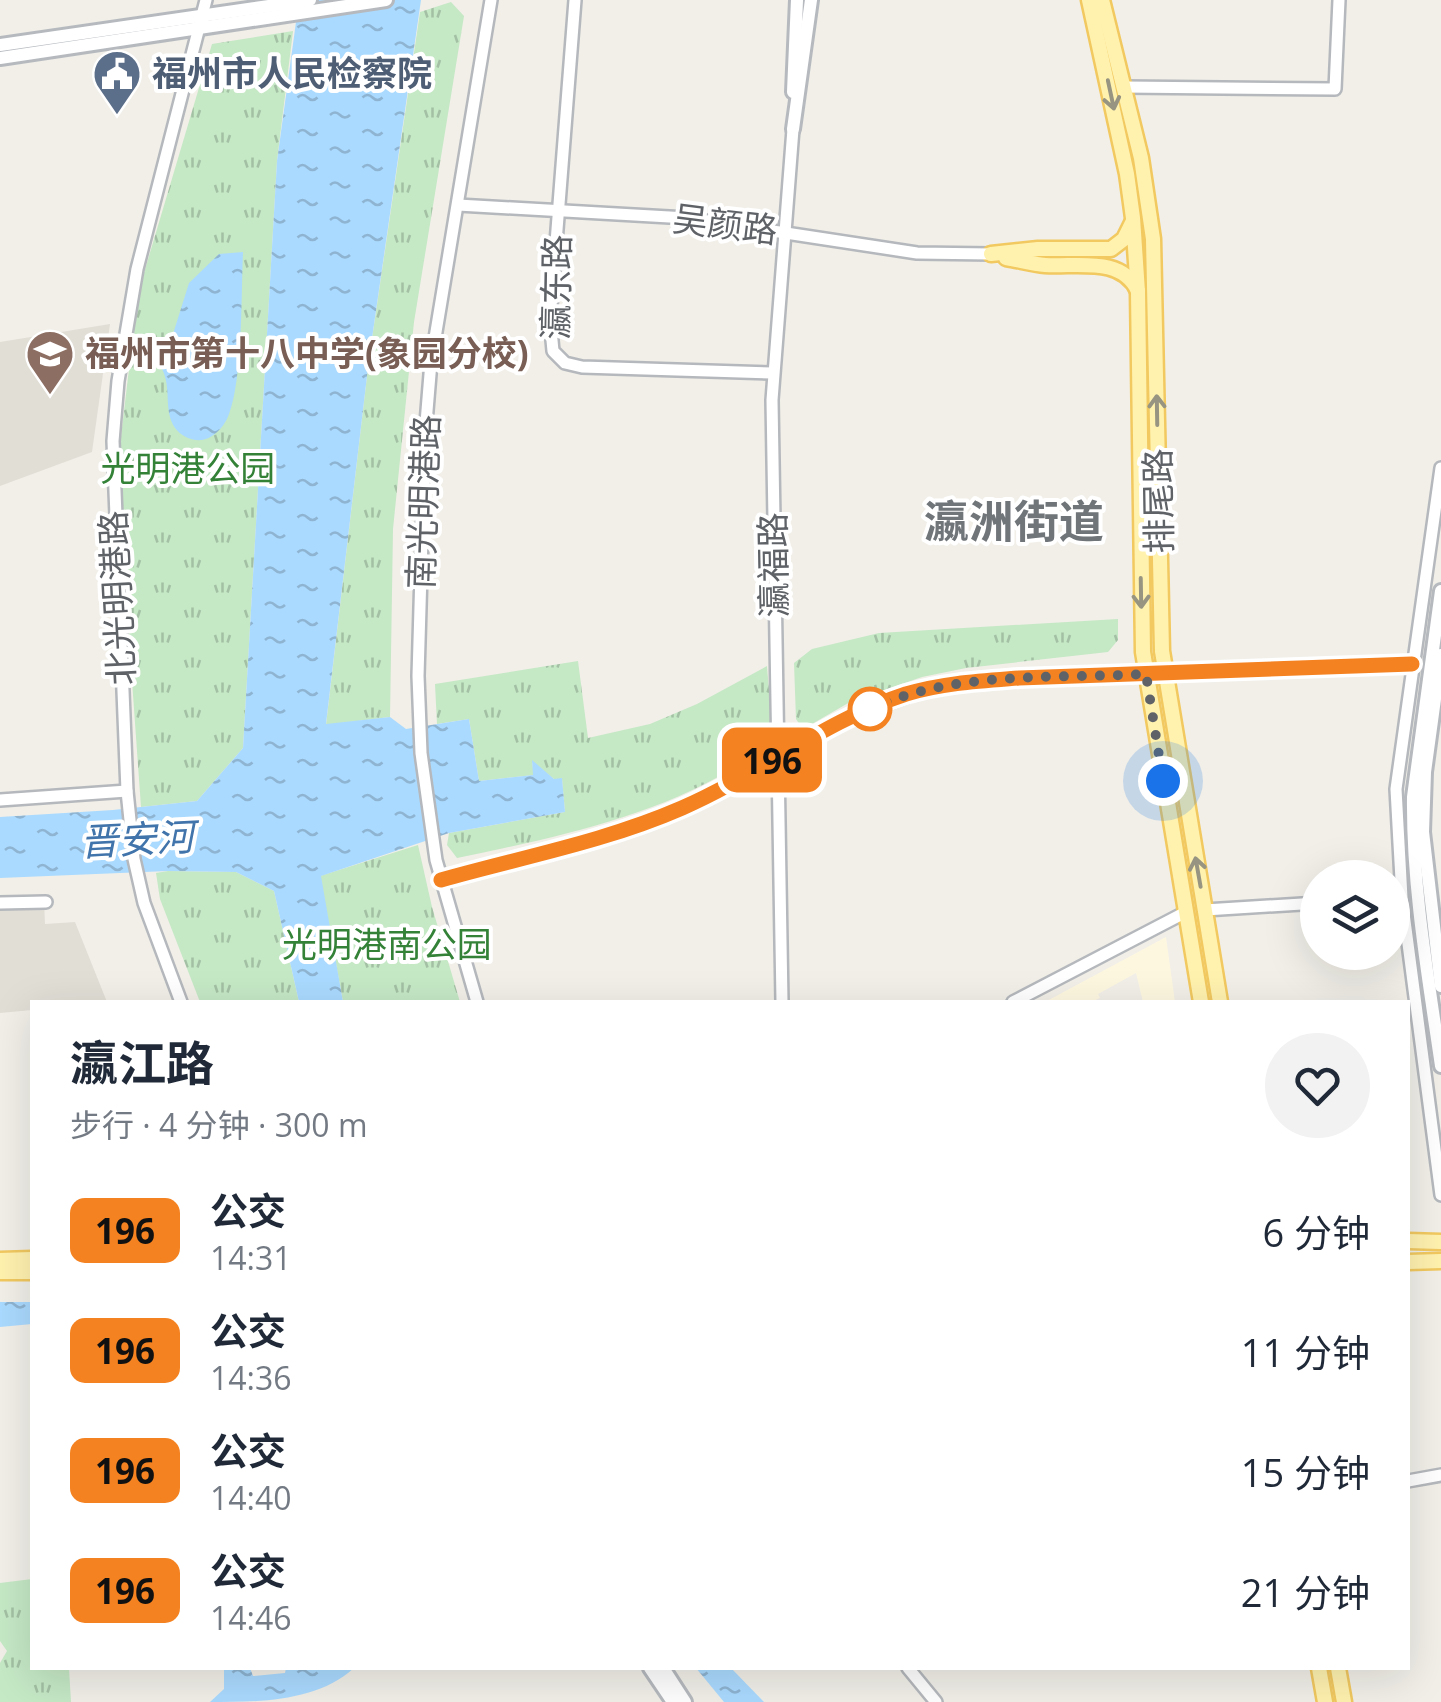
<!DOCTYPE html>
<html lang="zh">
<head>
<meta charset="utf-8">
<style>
  :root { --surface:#fff; --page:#f2f2f3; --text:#1f2937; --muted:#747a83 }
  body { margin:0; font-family:"Open Sans","Noto Sans SC",sans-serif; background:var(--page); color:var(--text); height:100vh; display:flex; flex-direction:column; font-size:38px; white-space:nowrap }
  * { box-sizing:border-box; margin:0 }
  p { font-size:32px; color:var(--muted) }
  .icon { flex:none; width:55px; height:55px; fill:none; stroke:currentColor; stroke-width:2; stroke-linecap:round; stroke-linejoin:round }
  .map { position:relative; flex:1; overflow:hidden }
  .drawer { position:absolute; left:30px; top:1000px; width:1380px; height:670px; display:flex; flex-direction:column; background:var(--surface); border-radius:0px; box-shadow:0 10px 40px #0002 }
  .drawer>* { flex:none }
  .badge { padding:0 20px; border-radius:15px; font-size:35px; line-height:65px }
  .controls { position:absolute; left:1300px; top:860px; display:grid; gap:20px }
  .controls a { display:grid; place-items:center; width:110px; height:110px; border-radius:50%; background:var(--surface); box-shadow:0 10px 40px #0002; font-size:50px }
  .you { position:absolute; width:50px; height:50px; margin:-25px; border:8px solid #fff; border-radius:50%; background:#1a73e8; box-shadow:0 0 0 15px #1a73e833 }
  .map>.badge { position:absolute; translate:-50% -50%; box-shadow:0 0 0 5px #fff }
  .round { display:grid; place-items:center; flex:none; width:105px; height:105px; border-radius:52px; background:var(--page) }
  .overview { display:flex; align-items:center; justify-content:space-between; height:170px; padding:0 40px }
  h1 { font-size:48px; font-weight:700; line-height:75px }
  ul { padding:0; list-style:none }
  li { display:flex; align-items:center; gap:30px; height:120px; padding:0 40px }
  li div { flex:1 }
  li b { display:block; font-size:38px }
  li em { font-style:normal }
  li .badge { min-width:110px; font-weight:700; text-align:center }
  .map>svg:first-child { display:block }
  .commercial { fill:#fef7e0 }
  .education { fill:#e1ded6 }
  .park { fill:url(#park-tufts) }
  .water { fill:url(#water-ripples) }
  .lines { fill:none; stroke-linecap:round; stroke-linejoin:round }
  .tertiary-casing { stroke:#b5b8bc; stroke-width:16 }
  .secondary-casing { stroke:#b6babf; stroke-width:18 }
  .primary-casing { stroke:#f2c960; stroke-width:19 }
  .tertiary { stroke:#fff; stroke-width:11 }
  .secondary { stroke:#fff; stroke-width:12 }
  .primary { stroke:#fff2af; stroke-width:14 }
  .oneway { stroke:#979581 }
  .line-casing { stroke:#fff; stroke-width:22 }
  .line { stroke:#f58220; stroke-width:15 }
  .walk { stroke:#5f6368; stroke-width:10; stroke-dasharray:0 18 }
  .stop-dot { fill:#fff; stroke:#f58220; stroke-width:5 }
  .labels { text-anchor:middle; stroke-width:8; stroke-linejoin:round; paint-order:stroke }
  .service-label { font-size:35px; font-weight:bold; fill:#4e5e75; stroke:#fff; text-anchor:start }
  .street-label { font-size:35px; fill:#5f6368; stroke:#fff }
  .education-label { font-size:35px; font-weight:bold; fill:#785e54; stroke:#fff; text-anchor:start }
  .park-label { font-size:35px; fill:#348238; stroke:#fff }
  .water-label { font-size:38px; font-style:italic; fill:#4174aa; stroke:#fff }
  .district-label { font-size:45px; font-weight:bold; fill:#70757a; stroke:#fff }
</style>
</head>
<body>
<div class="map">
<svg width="1441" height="1702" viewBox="0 0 1441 1702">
  <defs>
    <pattern id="park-tufts" width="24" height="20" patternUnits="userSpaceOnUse" patternTransform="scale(2.5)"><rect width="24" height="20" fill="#c5e8c5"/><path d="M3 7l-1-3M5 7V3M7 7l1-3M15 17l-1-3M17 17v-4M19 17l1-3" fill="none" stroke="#a3c0a4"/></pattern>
    <pattern id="water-ripples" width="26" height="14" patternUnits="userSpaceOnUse" patternTransform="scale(2.5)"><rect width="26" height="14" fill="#aadaff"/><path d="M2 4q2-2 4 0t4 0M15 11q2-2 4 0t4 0" fill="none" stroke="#8eb4d2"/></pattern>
  </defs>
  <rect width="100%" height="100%" fill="#f1efe8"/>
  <polygon class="commercial" points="1166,937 1175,1002 1143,1002 1136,973 1098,994 1100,998 1091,1002 1045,1002"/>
  <g class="education">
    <polygon points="110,324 92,452 0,486 0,342"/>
    <polygon points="44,900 45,924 75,922 107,1002 32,1002 32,1010 0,1013 0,904"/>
  </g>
  <g class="park">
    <polygon points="451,2 464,16 414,322 393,529 390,717 326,725 369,359 420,12"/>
    <polygon points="293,31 277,161 243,748 197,801 141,807 117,470 138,293 212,44"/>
    <polygon points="1118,619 1118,640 1108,652 966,668 922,677 850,702 812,724 800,725 796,719 794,663 812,649 879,633"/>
    <path d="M578 661 588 738 650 724 697 704 767 666C768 685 776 733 764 749 757 758 742 764 732 769 648 819 552 838 457 858L447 845 449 833 565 812 562 779H554L532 762 534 775 479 781 469 719 437 724 435 684Z"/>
    <polygon points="418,845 432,907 460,1002 343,1002 320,876"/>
    <polygon points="168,871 236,872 274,891 299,1002 200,1002 160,899 156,873"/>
    <polygon points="32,1579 32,1668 69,1668 71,1702 0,1702 0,1663 7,1651 0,1641 0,1583"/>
  </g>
  <g class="water">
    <polygon points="299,0 421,0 369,359 326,724 390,717 406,729 469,719 479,781 533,775 532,760 554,779 562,778 565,812 449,833 321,876 343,1002 299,1002 274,891 236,872 168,871 0,878 0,817 113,810 197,801 243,748 277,161"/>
    <path d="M243 252C241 294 243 377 229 414 225 426 214 438 202 440 191 441 181 436 175 428 163 410 172 388 162 369L189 283 219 254Z"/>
    <polygon points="0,1302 32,1302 32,1324 0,1327"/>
    <path d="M224 1668H250L253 1676 285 1673 286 1668H354C317 1702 258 1702 210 1702L224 1689Z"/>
    <polygon points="696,1668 731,1668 764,1702 724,1702"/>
  </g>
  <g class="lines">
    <g class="tertiary-casing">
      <g id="tertiary">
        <polyline points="575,0 550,319 553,351 565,363 582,367 773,373"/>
        <polyline points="1124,87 1335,89 1339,0"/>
        <polyline points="458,205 687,218 917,253 991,254"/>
        <polyline points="1441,468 1396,789 1402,898 1441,1195"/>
        <polyline points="0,800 127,791"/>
        <polyline points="441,880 632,828 710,795 856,715 931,688 1019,678 1412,664"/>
        <polyline points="0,903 46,902"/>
        <polyline points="1205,910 1318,903"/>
        <polyline points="181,1002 144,903 134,859 127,791 113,441 118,381 137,269 206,0"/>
        <polyline points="477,1002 436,860 421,753 418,676 425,435 431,362 491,0"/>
        <polyline points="782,1002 772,400 793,129"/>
        <polyline points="1013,1002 1186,912"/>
        <polyline points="1408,1481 1441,1475"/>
        <polyline points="908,1668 936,1702"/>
      </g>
    </g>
    <g class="secondary-casing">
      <g id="secondary">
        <polyline points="0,45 310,0"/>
        <polyline points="0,58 386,0"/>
        <polyline points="793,92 797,0"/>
        <polyline points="793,129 811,0"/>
        <path d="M1441 591 1413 797C1412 887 1428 976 1441 1066"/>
        <polyline points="1441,655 1425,772 1423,832 1441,986"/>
        <polyline points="650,1668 673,1702"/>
        <polyline points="663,1668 685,1702"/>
      </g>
    </g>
    <g class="primary-casing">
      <g id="primary">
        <polyline points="1089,0 1127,174 1133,218 1138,292 1143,652 1201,1002"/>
        <polyline points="1102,0 1141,158 1153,239 1162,651 1220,1002"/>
        <polyline points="991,254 1038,249 1111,249 1124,239 1132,223"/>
        <path d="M1006 258C1019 260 1032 264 1045 265 1077 267 1122 256 1138 291"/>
        <polyline points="1408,1241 1441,1242"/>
        <polyline points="0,1260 32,1259"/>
        <polyline points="1408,1262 1441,1261"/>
        <polyline points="0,1272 32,1272"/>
        <polyline points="1319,1668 1325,1702"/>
        <polyline points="1338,1668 1344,1702"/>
      </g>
    </g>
    <use href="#tertiary" class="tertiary"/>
    <use href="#secondary" class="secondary"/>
    <use href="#primary" class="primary"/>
  </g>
  <defs><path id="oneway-shaft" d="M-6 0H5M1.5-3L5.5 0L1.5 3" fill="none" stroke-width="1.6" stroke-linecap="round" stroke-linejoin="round" transform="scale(2.5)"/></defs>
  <g class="oneway">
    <use href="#oneway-shaft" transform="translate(1111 95) rotate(78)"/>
    <use href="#oneway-shaft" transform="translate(1157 410) rotate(-91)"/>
    <use href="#oneway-shaft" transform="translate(1141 593) rotate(89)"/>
    <use href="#oneway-shaft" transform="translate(1198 872) rotate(-100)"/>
  </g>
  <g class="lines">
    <g class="line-casing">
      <path id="line" d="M441 880C522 857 604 842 682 808 758 775 826 720 906 694 943 683 980 681 1019 678L1412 664"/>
    </g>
    <use href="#line" class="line"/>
    <path class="walk" d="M870 709C955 670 1054 679 1146 674L1163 781"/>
  </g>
  <defs>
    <g id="civic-pin" transform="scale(2.5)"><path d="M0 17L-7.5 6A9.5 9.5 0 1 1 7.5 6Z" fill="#5c6f8a" stroke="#fff"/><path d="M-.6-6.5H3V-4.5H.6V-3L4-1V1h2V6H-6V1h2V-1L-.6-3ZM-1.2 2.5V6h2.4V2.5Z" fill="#fff"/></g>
    <g id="school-pin" transform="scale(2.5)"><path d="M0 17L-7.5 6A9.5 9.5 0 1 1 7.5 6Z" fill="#8d6e63" stroke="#fff"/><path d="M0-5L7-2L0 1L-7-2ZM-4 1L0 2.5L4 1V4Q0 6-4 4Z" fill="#fff"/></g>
  </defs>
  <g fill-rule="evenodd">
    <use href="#civic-pin" x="117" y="74"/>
    <use href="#school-pin" x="50" y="354"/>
  </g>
  <circle class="stop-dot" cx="870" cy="709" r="20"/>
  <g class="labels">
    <g class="service-label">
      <text x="152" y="86">福州市人民检察院</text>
    </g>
    <g class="street-label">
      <text transform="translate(725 225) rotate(7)" y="12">吴颜路</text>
      <text transform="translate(557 287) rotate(-89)" y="12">瀛东路</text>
      <text transform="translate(1159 501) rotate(-91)" y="12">排尾路</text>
      <text transform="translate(424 502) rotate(-88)" y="12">南光明港路</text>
      <text transform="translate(774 565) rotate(-91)" y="12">瀛福路</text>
      <text transform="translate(118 598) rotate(-93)" y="12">北光明港路</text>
    </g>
    <g class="education-label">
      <text x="85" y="366">福州市第十八中学(象园分校)</text>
    </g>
    <g class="park-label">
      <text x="188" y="481">光明港公园</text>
      <text x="387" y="957">光明港南公园</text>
    </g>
    <g class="water-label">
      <text transform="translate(137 840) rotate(-3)" y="13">晋安河</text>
    </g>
    <g class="district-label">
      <text x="1014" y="538">瀛洲街道</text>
    </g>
  </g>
</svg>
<div class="controls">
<a><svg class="icon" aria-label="layers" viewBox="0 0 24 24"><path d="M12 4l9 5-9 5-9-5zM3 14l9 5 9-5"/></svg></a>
</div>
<div class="you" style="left:1163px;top:781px"></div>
<b class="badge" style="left:772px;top:760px;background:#f58220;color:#111">196</b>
<section class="drawer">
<div class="overview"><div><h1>瀛江路</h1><p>步行 · 4 分钟 · 300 m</p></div><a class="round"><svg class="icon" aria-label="heart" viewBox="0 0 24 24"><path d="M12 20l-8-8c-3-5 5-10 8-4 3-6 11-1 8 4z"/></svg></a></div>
<ul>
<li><span class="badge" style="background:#f58220;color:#111">196</span><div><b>公交</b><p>14:31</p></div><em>6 分钟</em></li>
<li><span class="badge" style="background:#f58220;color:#111">196</span><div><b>公交</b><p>14:36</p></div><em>11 分钟</em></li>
<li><span class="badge" style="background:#f58220;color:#111">196</span><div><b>公交</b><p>14:40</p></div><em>15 分钟</em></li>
<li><span class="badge" style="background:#f58220;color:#111">196</span><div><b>公交</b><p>14:46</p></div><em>21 分钟</em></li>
</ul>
</section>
</div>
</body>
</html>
